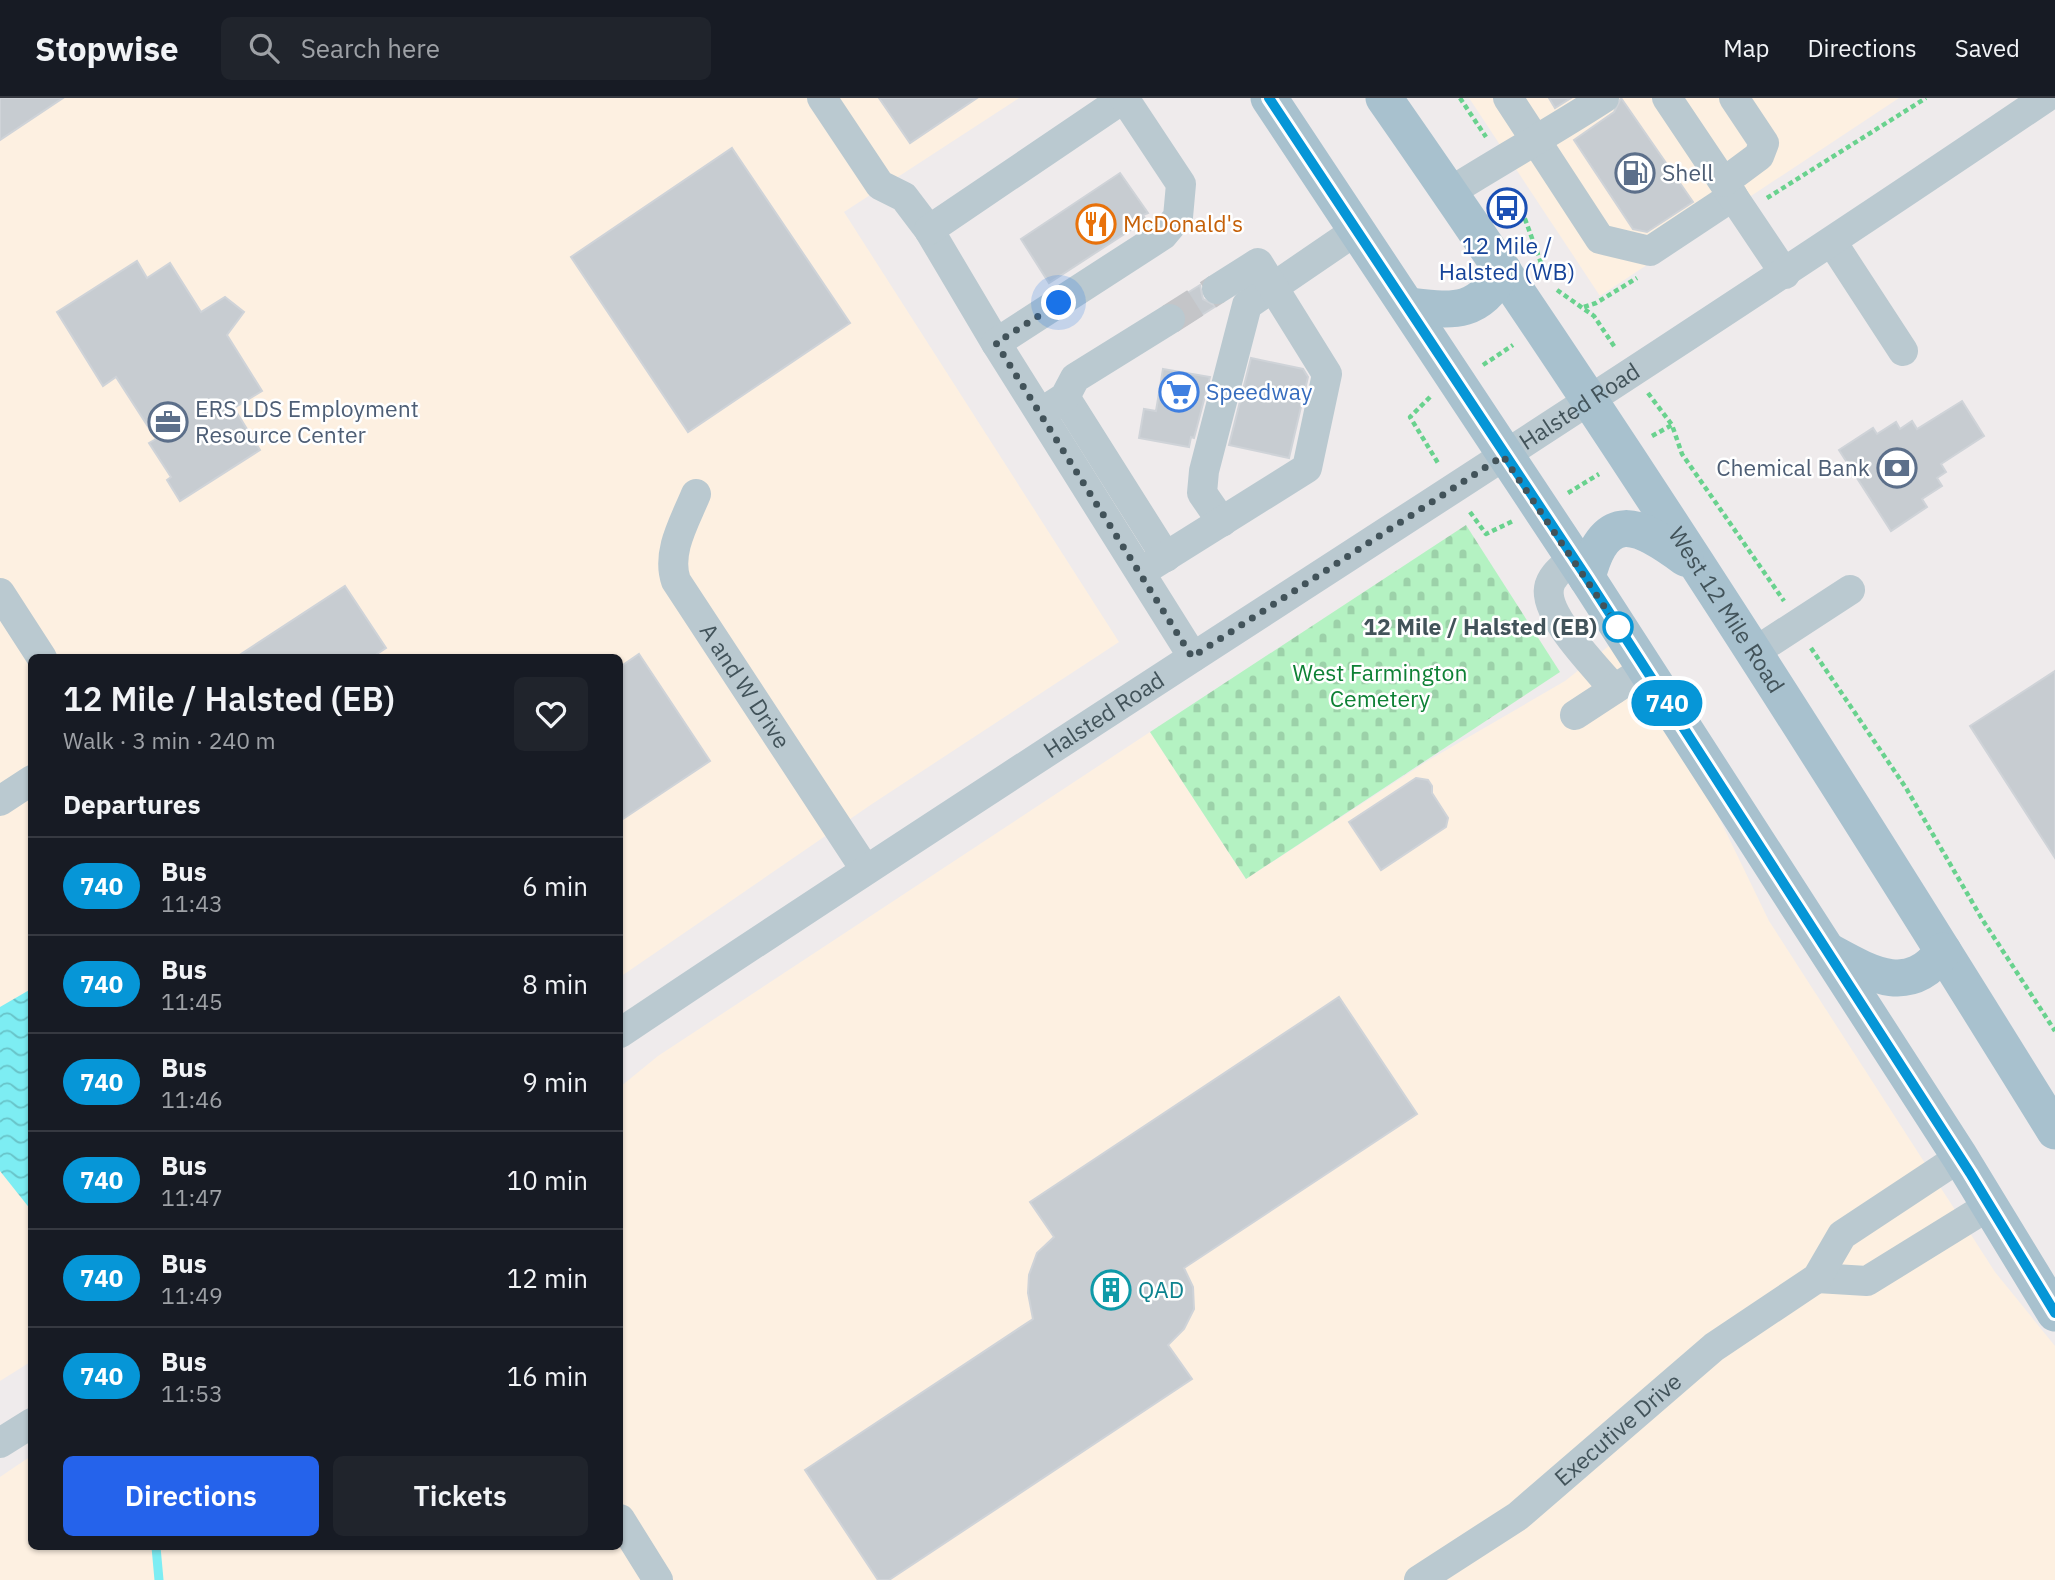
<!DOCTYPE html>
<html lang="en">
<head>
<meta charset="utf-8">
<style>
  :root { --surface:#171b24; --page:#20242c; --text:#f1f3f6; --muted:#9ea1a6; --line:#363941; --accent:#2563eb }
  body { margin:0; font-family:"IBM Plex Sans",sans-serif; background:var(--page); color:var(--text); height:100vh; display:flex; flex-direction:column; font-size:26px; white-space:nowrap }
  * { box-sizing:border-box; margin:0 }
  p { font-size:23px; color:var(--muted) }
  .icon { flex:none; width:38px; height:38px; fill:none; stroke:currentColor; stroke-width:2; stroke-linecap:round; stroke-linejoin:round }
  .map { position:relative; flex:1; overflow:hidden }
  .sheet { position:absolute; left:28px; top:556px; width:595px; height:896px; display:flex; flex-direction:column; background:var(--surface); border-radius:10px; box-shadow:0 2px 5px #0004 }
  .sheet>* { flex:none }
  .badge { padding:0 14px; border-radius:23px; font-size:24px; line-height:46px }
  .you { position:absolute; width:35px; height:35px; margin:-18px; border:5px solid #fff; border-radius:50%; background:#1a73e8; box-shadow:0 0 0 10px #1a73e833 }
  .map>.badge { position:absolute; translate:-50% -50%; box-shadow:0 0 0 4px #fff }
  h2 { padding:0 35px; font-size:26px; line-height:63px }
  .round { display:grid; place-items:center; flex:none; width:74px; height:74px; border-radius:10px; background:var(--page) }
  .summary { display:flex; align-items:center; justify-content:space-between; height:119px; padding:0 35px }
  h1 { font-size:33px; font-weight:600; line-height:52px }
  .cta { display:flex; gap:14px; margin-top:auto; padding:14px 35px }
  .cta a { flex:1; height:80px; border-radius:10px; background:var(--accent); color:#fff; font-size:28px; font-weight:600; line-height:80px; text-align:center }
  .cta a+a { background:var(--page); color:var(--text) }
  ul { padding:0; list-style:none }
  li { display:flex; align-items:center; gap:21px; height:98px; padding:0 35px; border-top:2px solid var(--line) }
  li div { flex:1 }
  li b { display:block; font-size:26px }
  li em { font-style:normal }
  li .badge { min-width:77px; font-weight:700; text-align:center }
  header { display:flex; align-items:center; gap:42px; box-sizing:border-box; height:98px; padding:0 35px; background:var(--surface); border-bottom:2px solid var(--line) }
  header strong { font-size:33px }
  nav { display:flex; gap:38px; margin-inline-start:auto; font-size:24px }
  .search { width:490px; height:63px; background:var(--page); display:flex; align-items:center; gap:18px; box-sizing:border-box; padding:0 24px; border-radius:10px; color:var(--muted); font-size:26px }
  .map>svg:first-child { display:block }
  .commercial { fill:#fdf0e1 }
  .cemetery { fill:url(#cemetery-stones) }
  .water { fill:url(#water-waves) }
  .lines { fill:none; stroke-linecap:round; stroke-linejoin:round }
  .stream { stroke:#7dedf3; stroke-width:9 }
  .building { fill:#c7ccd1; stroke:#cfd3d8; stroke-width:2 }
  .minor-tunnel { stroke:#c4c5c8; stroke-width:30; stroke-dasharray:30 15; stroke-linecap:butt }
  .path { stroke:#69d28e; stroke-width:4.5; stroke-dasharray:5 3.5; stroke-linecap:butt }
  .minor { stroke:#bac9d0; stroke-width:30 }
  .major { stroke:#a8c1ce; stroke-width:37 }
  .line-casing { stroke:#fff; stroke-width:16 }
  .line { stroke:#0696d7; stroke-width:10 }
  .walk { stroke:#42535a; stroke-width:7; stroke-dasharray:0 12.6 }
  .stop-dot { fill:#fff; stroke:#0696d7; stroke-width:3.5 }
  .labels { text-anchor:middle; stroke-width:5; stroke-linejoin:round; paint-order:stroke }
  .service-label { font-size:23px; fill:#4e5e75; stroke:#fff; text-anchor:start }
  .food-label { font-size:23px; fill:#c56008; stroke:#fff; text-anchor:start }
  .transit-label { font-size:23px; fill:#164399; stroke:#fff }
  .shop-label { font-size:23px; fill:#366cbe; stroke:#fff; text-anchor:start }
  .street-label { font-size:23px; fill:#42535a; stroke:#fff }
  .stop-label { font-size:23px; font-weight:bold; fill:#42535a; stroke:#fff; text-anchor:end }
  .park-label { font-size:23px; fill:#0e8135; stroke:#fff }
  .culture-label { font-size:23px; fill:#0d838f; stroke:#fff; text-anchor:start }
</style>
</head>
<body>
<header>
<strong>Stopwise</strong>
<div class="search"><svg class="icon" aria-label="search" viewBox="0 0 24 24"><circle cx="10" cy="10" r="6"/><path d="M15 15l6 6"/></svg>Search here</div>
<nav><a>Map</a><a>Directions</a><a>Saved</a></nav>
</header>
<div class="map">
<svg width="2055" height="1482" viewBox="0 0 2055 1482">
  <defs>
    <pattern id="cemetery-stones" width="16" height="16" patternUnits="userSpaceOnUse" patternTransform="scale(1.75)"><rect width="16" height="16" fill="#b4f2c2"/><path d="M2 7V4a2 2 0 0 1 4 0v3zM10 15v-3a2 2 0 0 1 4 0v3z" fill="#9cd1a9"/></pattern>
    <pattern id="water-waves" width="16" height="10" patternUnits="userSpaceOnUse" patternTransform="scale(1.75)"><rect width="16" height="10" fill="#7dedf3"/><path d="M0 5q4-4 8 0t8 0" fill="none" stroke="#68c3c8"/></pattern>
  </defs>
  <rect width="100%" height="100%" fill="#efebec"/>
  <g class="commercial">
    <polygon points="0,0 1019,0 844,114 1119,544 872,706 620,879 620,560 32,560 32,1263 0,1283"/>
    <polygon points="1469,0 1899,0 1600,198"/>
    <polygon points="1614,544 1708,697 1769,823 1995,1174 2055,1248 2055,1482 0,1482 0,1379 31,1358 32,1449 620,1449 620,989 658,958 1150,634 1246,781 1429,662 1565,583"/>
  </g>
  <polygon class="cemetery" points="1466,427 1560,574 1246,781 1150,634"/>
  <polygon class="water" points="31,891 31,1112 0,1073 0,909"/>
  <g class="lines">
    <polyline class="stream" points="156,1449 159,1482"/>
  </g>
  <g class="building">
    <polygon points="0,0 63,0 0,42"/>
    <polygon points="879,0 977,0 910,45"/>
    <polygon points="1549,0 1571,0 1555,10"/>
    <polygon points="1621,0 1693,104 1647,134 1633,131 1574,42 1614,14"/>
    <polygon points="732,50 850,225 688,334 571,159"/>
    <polygon points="1120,75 1148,115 1143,117 1146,122 1049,185 1021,141"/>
    <polygon points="137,163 147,180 170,165 201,214 225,199 244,214 227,237 262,293 234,310 260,352 180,403 167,382 171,379 149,345 156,341 116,279 103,288 57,214"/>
    <polygon points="1200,187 1203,201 1216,208 1186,227 1185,212 1173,204"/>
    <polygon points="1251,260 1303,271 1308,279 1289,360 1229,347"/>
    <polygon points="1163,271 1210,279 1194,340 1191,339 1189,349 1139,340 1144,311 1156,313"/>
    <polygon points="1962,303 1984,338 1941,366 1946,374 1937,380 1942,388 1922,401 1927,409 1891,433 1839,352 1873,330 1877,336 1896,324 1900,331 1912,323 1917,331"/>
    <polygon points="345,488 386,550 371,560 235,560"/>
    <polygon points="639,556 710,663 620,723 620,569"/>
    <polygon points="2055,573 2055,760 1970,628"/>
    <polygon points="1416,680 1428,682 1432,688 1432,695 1448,720 1446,729 1381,772 1349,724"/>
    <polygon points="1339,899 1417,1016 1184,1170 1193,1189 1194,1211 1184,1231 1168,1247 1192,1281 889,1482 878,1482 805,1372 1033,1221 1028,1195 1029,1177 1037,1155 1054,1139 1030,1104"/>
  </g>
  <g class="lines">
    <polyline class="minor-tunnel" points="1170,221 1217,191"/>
    <g class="path">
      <polyline points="1460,0 1486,39"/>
      <polyline points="1508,91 1525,121 1544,173"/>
      <polyline points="1767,100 1926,0"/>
      <polyline points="1557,192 1594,218 1616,251"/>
      <polyline points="1584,209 1596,205 1637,180"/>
      <polyline points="1483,267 1513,247"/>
      <polyline points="1648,295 1672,327 1682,356 1784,503"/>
      <polyline points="1430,299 1410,319 1438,365"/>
      <polyline points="1652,338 1672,327"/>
      <polyline points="1568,395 1599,376"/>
      <polyline points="1470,414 1486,436 1513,423"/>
      <polyline points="1811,550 1906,690 1982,821 2055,933"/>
    </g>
    <g class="minor">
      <polyline points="822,0 880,87 904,99 929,132 996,245 1193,559"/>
      <polyline points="1508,0 1600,141 1650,153 1733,98"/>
      <polyline points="1667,0 1785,176"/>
      <polyline points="1724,84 1759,58 1764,45 1734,0"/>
      <path d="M1450 94C1501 62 1553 33 1604 0"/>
      <polyline points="929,132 1124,0"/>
      <polyline points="1832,144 1903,253"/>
      <polyline points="996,245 1163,137 1178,119 1181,86 1124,0"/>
      <polyline points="1065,299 1166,459"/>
      <polyline points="1048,310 1065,299 1075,280 1170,221"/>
      <path id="s1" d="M696 396C685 423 666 454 676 483L865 771"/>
      <polyline points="1222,424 1202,395 1204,373 1247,207 1357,132"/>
      <path d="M1573 460C1564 469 1551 477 1549 490 1544 518 1597 570 1614 591"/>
      <polyline points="1141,474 1307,370 1327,276 1258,165 1217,191"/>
      <polyline points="0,495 42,560"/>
      <polyline points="1753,555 1850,492"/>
      <polyline points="1575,617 1630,581"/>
      <polyline points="0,703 32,682"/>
      <path id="s2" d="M620 935C1092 619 1574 319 2045 0"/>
      <polyline points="1817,1180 1867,1183 1990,1107"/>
      <polyline points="0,1345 32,1325"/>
      <polyline points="620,1421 658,1482"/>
      <path id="s3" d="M1419 1482 1518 1418 1714 1249 1817 1180 1842 1137 1960 1059"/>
    </g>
    <g class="major">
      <polyline points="1269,0 1587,480 1960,1059 2055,1215"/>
      <path id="s4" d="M1384 0C1619 337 1839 684 2055 1033"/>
      <path d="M1409 208C1454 213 1479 217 1503 172"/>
      <path d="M1587 480C1605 410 1638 425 1685 460"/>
      <path d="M1828 853C1870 876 1909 900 1943 853"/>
    </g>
  </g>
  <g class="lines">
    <g class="line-casing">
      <polyline id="line" points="1269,0 1587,480 1970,1075 2055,1215"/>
    </g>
    <use href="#line" class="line"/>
    <polyline class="walk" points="1059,205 996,245 1192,559 1503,358 1618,529"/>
  </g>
  <defs>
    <g id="fuel-ring" transform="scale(2.0125)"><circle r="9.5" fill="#fff" stroke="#5c6f8a" stroke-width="1.5"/><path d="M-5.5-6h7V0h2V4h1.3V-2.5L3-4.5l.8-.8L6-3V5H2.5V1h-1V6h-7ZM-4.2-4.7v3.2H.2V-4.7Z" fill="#5c6f8a"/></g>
    <g id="bus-ring" transform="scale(2.0125)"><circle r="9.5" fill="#fff" stroke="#1a4fb4" stroke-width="1.5"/><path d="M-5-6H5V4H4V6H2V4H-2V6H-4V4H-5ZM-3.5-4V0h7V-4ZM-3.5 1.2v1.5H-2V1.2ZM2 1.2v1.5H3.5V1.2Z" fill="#1a4fb4"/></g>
    <g id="restaurant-ring" transform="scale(2.0125)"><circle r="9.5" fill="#fff" stroke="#e8710a" stroke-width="1.5"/><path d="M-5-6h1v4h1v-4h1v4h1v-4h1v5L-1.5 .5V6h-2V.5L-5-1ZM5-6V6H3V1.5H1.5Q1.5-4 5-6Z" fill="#e8710a"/></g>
    <g id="supermarket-ring" transform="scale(2.0125)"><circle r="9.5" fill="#fff" stroke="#3f7fe0" stroke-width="1.5"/><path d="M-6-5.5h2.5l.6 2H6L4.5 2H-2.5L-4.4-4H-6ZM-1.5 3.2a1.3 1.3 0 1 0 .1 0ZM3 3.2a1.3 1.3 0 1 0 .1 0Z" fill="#3f7fe0"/></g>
    <g id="office-ring" transform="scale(2.0125)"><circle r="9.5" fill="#fff" stroke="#5c6f8a" stroke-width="1.5"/><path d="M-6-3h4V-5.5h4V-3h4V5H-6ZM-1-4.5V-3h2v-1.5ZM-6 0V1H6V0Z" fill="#5c6f8a"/></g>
    <g id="bank-ring" transform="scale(2.0125)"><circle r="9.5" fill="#fff" stroke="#5c6f8a" stroke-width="1.5"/><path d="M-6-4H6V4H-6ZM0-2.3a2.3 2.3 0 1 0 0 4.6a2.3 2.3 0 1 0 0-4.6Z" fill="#5c6f8a"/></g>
    <g id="building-ring" transform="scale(2.0125)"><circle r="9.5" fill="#fff" stroke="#0f9aa8" stroke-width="1.5"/><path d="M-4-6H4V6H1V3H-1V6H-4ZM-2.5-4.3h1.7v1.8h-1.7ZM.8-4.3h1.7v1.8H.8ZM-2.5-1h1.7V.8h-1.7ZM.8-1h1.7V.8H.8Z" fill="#0f9aa8"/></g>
  </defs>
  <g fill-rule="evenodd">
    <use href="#fuel-ring" x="1635" y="75"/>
    <use href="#bus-ring" x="1507" y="110"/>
    <use href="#restaurant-ring" x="1096" y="126"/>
    <use href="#supermarket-ring" x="1179" y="294"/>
    <use href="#office-ring" x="168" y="324"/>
    <use href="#bank-ring" x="1897" y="370"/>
    <use href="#building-ring" x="1111" y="1192"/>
  </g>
  <circle class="stop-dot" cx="1618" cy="529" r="14"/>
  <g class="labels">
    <g class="service-label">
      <text x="1662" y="83">Shell</text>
      <text x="195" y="319">ERS LDS Employment<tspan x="195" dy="26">Resource Center</tspan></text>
      <text x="1870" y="378" text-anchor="end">Chemical Bank</text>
    </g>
    <g class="food-label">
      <text x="1123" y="134">McDonald's</text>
    </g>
    <g class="transit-label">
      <text x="1507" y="156">12 Mile /<tspan x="1507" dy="26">Halsted (WB)</tspan></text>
    </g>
    <g class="shop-label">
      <text x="1206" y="302">Speedway</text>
    </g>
    <g class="street-label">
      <text dy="8" stroke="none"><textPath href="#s2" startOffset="1146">Halsted Road</textPath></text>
      <text dy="8" stroke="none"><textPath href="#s4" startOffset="616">West 12 Mile Road</textPath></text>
      <text dy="8" stroke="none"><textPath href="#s1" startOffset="217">A and W Drive</textPath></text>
      <text dy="8" stroke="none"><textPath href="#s2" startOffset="579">Halsted Road</textPath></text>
      <text dy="8" stroke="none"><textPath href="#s3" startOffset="250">Executive Drive</textPath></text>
    </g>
    <g class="stop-label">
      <text x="1597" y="537">12 Mile / Halsted (EB)</text>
    </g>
    <g class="park-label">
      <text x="1380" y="583">West Farmington<tspan x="1380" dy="26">Cemetery</tspan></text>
    </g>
    <g class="culture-label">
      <text x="1138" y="1200">QAD</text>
    </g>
  </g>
</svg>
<div class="you" style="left:1059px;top:205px"></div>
<b class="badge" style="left:1667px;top:605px;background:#0696d7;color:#fff">740</b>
<section class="sheet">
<div class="summary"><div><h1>12 Mile / Halsted (EB)</h1><p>Walk · 3 min · 240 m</p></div><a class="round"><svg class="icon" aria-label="heart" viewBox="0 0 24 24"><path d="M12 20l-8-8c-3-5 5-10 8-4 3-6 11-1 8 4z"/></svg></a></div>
<h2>Departures</h2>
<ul>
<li><span class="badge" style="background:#0696d7;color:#fff">740</span><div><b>Bus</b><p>11:43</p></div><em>6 min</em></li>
<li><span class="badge" style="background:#0696d7;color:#fff">740</span><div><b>Bus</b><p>11:45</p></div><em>8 min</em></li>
<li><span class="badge" style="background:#0696d7;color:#fff">740</span><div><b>Bus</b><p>11:46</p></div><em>9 min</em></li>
<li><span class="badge" style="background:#0696d7;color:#fff">740</span><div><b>Bus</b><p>11:47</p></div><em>10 min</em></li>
<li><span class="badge" style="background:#0696d7;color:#fff">740</span><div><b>Bus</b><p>11:49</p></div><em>12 min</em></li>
<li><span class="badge" style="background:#0696d7;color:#fff">740</span><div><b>Bus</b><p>11:53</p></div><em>16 min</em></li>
</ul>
<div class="cta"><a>Directions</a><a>Tickets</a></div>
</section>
</div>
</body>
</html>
